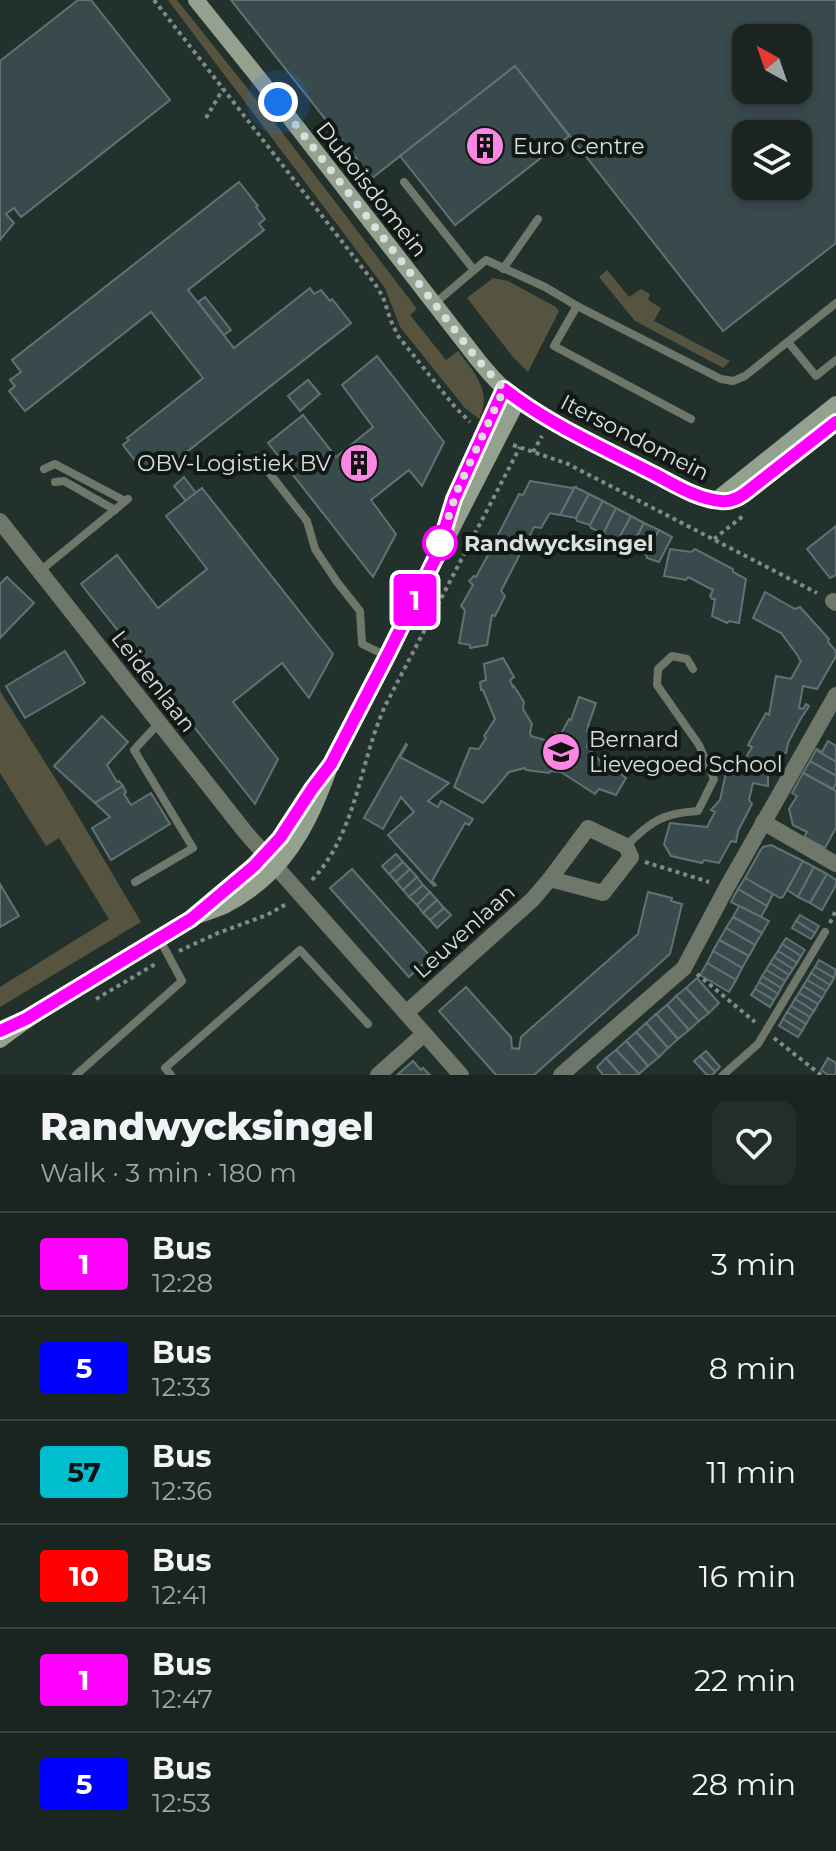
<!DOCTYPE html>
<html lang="en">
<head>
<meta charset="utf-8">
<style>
  :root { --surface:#1a2521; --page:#232d2a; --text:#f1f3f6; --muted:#9fa5a5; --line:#38423f }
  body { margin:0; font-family:Montserrat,sans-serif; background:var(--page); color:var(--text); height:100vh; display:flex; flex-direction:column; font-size:30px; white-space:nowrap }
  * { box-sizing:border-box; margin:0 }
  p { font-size:26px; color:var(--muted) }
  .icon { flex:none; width:44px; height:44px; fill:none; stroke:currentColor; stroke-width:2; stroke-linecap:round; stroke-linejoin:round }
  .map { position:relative; height:1075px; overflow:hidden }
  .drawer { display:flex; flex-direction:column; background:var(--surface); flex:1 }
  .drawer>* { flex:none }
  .badge { padding:0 16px; border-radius:6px; font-size:28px; line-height:52px }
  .needle { width:52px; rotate:320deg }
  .buttons { position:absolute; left:732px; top:24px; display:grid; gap:16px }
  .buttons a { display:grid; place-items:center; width:80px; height:80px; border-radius:16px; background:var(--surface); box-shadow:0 4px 12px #0003,0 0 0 2px var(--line); font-size:40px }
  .you { position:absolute; width:40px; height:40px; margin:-20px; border:6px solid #fff; border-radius:50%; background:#1a73e8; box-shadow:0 0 0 12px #1a73e833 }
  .map>.badge { position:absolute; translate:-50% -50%; box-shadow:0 0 0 4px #fff }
  .round { display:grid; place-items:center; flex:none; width:84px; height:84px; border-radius:16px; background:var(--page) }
  .head { display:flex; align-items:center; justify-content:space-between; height:136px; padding:0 40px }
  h1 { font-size:38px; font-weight:800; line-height:60px }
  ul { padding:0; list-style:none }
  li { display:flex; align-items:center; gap:24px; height:104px; padding:0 40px; border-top:2px solid var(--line) }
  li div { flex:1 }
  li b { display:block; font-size:30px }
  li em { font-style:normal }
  li .badge { min-width:88px; font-weight:700; text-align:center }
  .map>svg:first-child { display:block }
  .green { fill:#56543e }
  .building { fill:#394a4c; stroke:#607274; stroke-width:2; fill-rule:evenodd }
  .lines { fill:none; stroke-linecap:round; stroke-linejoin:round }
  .path { stroke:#7f8b86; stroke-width:4; stroke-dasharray:4 4; stroke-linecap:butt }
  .lane { stroke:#6f776b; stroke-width:8 }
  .street { stroke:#6f776b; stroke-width:16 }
  .secondary { stroke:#94a18e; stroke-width:16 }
  .line-casing { stroke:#fff; stroke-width:18 }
  .line { stroke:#f0f; stroke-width:12 }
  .walk { stroke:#d7e0dc; stroke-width:8; stroke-dasharray:0 14.4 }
  .stop-dot { fill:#fff; stroke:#f0f; stroke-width:4 }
  .labels { text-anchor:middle; stroke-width:8; stroke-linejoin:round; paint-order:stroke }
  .poi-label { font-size:22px; fill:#d7e0dc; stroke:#111815; text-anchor:start }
  .street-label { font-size:22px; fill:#d7e0dc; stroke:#111815 }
  .stop-label { font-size:22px; font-weight:bold; fill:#d7e0dc; stroke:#111815; text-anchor:start }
</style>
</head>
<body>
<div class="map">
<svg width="836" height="1075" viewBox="0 0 836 1075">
  <rect width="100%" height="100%" fill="#23312c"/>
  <g class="green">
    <path d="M168 0H177L275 123 417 309 410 315 446 360 458 351C474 372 493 392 479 419L465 408 400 327 385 288Z"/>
    <polygon points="607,270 629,297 641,289 650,294 648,300 661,308 654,321 730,361 723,368 635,321 599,277"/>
    <polygon points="493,278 508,281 556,307 559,311 528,372 513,357 467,298"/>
    <polygon points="0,691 65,794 141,922 0,1007 0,987 109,919 59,838 46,846 0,773"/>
  </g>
  <g class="building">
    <polygon points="78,0 91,0 170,100 21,217 14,208 6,214 14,223 0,240 0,61"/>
    <path d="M231 0H836V243L723 331 515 66 372 178ZM746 38H798V90H746ZM746 134H798V186H746Z"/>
    <polygon points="515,66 569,136 455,225 400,156"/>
    <polygon points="239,182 258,206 256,207 265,219 259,224 264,230 188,290 234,348 310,288 314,294 321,290 330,301 332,299 351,323 165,469 159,461 144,472 123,445 129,440 127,438 203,378 151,312 25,411 9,391 15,386 10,380 21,372 12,360"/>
    <polygon points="205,297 231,330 224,335 198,302"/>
    <polygon points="377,356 444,442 422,486 409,470 371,500 396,534 373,577 268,443 303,415 336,457 373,427 342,385"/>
    <polygon points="308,380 320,394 300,411 288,396"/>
    <polygon points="184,477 196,493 186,501 174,486"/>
    <polygon points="530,481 572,488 575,487 560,515 550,513 541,528 534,527 501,591 505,596 495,616 492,615 487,645 470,648 470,645 459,643 465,610 461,606 473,585 469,581 474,576 476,577 494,544 490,541 495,536 497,537 519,494 523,495"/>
    <polygon points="575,487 589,494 576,518 560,515"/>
    <polygon points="202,488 333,654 309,698 282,663 233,702 278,759 255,804 81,584 117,555 158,608 207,569 166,516"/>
    <polygon points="589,494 603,501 590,525 577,521 576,518"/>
    <polygon points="603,501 616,508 604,532 602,533 591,528 590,525"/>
    <polygon points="616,508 631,516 618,540 616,540 605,536 604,532"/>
    <polygon points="631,516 644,523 631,547 619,543 618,540"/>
    <polygon points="644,523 659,530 646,554 644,554 633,550 632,547"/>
    <polygon points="836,526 836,575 830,578 807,549"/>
    <polygon points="659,530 672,537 659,562 647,558 646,554"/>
    <polygon points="670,549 691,552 695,549 733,569 733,572 746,579 739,623 729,621 727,623 712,616 715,599 712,599 710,596 713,590 688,577 686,580 664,576"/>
    <polygon points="7,577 34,603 0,638 0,584"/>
    <polygon points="765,592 795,609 800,607 829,639 828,642 836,651 836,656 817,689 803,686 799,708 803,709 806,704 809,706 800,720 788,743 786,753 781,752 777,760 781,761 779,768 773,767 768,776 768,786 753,783 749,800 752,804 738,831 736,842 731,841 719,863 704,860 702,863 671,856 664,844 670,823 707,827 715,812 711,810 720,800 726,773 736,775 752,747 748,745 766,713 769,715 776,676 791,679 801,661 799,659 798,656 781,633 753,618"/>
    <polygon points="65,651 85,683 25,718 6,686"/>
    <polygon points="503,658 514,677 510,680 513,687 514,686 524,702 523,709 532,724 530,733 531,736 552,742 555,733 561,734 569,719 571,720 579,697 596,703 588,726 587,731 590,733 587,747 605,766 612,763 623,772 622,775 626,778 616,795 599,789 595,794 561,772 550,771 549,773 526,770 525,768 509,772 483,803 454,787 470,748 479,749 486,738 484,736 495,719 483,690 481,690 480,682 486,680 484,664"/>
    <polygon points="102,716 128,742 107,765 117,782 119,781 123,786 95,803 54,766"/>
    <polygon points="828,741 836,746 836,762 816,750 817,749 822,752"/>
    <polygon points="406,744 407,745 400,757 449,783 428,801 438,807 441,801 473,819 469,825 465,823 432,881 436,885 434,886 388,835 414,812 401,797 383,829 364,818"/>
    <polygon points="816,750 836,762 836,776 810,761"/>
    <polygon points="810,761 836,776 836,784 833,789 803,773"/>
    <polygon points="803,773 836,791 836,828 825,848 804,837 807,832 793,825 789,809 797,796 792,793"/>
    <polygon points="123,786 126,792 124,794 131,805 151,793 170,824 111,860 92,828 110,817 95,803"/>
    <polygon points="771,845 803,861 783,897 780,898 745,878 760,851 763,847"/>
    <polygon points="396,854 403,862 389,874 382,866"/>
    <polygon points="803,861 814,867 798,897 787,890"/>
    <polygon points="403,862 410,869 396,882 389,874"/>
    <polygon points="814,867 827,874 810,903 798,897"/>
    <polygon points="352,869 431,957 409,977 330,888"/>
    <polygon points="410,869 417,877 403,890 396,882"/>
    <polygon points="827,874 836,880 836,885 822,910 810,903"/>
    <polygon points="417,877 423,885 409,897 403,890"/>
    <polygon points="745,878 773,894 767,906 738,889"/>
    <polygon points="0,884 19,916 0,927"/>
    <polygon points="423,885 430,892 417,905 409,897"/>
    <polygon points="738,889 767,906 761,917 731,902"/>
    <polygon points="430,892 437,900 423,913 417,905"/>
    <polygon points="648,892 672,898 671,901 682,904 670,954 534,1075 496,1075 439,1011 466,987 511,1037 512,1048 519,1049 521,1037 638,934"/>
    <polygon points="437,900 444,908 430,920 423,913"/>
    <polygon points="739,906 769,921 762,933 733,917"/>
    <polygon points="444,908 451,915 437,928 430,920"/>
    <polygon points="800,915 819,926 815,933 796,921"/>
    <polygon points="733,917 762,933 755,945 726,928"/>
    <polygon points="796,921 815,933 811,939 792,928"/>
    <polygon points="726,928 755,945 749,956 719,940"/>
    <polygon points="786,938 805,950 801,956 782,944"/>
    <polygon points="719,940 749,956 742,968 713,951"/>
    <polygon points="782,944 801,956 797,963 778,951"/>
    <polygon points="713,951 742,968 736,980 707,963"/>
    <polygon points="778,951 797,963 793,969 774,957"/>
    <polygon points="774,957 793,969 789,975 770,963"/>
    <polygon points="819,960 836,970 834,978 815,967"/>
    <polygon points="707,963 736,980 729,992 700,975"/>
    <polygon points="770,963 789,975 785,981 766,970"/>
    <polygon points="815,967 834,978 830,985 811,973"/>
    <polygon points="766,970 785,981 781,988 762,976"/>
    <polygon points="811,973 830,985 826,991 807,980"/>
    <polygon points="762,976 781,988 778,994 759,982"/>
    <polygon points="697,978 719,1003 709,1013 686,988"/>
    <polygon points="807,980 826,991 822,998 803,986"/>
    <polygon points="759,982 778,994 774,1000 755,989"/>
    <polygon points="803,986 822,998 818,1004 799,993"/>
    <polygon points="686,988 709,1013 699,1021 676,996"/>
    <polygon points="755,989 774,1000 770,1007 751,995"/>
    <polygon points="799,993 818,1004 814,1011 795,999"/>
    <polygon points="676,996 699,1021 689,1030 667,1005"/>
    <polygon points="795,999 814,1011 810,1017 791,1006"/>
    <polygon points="667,1005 689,1030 678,1039 656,1014"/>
    <polygon points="791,1006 810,1017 806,1024 787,1012"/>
    <polygon points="787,1012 806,1024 802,1031 783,1019"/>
    <polygon points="656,1014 678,1039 668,1048 646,1023"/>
    <polygon points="783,1019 802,1031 798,1037 779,1026"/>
    <polygon points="646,1023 668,1048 659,1057 636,1032"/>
    <polygon points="636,1032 659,1057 648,1066 626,1041"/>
    <polygon points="626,1041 648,1066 639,1074 616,1050"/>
    <polygon points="616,1050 639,1074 638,1075 621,1075 606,1058"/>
    <polygon points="706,1051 720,1067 715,1072 700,1056"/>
    <polygon points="700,1056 715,1072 712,1075 707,1075 694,1061"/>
    <polygon points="606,1058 621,1075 603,1075 597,1067"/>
    <polygon points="828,1058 836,1063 836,1075 828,1075 821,1070"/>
    <polygon points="413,1061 421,1070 423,1068 430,1075 397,1075"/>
  </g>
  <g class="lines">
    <g class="path">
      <polyline points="154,0 375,284 383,297 391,321 398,336 455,407 470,422"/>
      <polyline points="206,118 223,89"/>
      <polyline points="513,445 568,464 817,593"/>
      <polyline points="533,452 542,436"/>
      <polyline points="714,539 743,516"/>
      <polyline points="645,862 709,882"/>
      <path d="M312 880C357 832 359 764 385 706L520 447"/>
      <polyline points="830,923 836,910"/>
      <polyline points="179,951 218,933 267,915 288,903"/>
      <polyline points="697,974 755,1022"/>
      <polyline points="96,999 157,963"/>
      <polyline points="774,1038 821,1075"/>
    </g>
    <g class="lane">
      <polyline points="404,182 474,270"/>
      <polyline points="503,269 538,219"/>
      <polyline points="434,304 486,260 545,287 577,306 721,379 733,381 745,376 836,303"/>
      <polyline points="577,306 554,346 691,419"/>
      <polyline points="788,342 816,376 836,360"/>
      <polyline points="256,456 307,521 315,549 337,582 360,611 362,644 387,656"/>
      <polyline points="44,469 55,464 125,501"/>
      <polyline points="55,482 64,481 115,510"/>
      <polyline points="40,571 128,499"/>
      <path d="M626 846C651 821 663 813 698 811L714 779 699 745 657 685 658 669 672 656 687 659 693 669"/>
      <polyline points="135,882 193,848 134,750 159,723"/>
      <polyline points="76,1075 182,981 159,938"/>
      <polyline points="171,1075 165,1068 300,950 368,1024"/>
      <polyline points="723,1075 758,1044 825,932"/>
    </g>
    <g class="street">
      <path d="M716 500C727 502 735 500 744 494L836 422"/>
      <polyline points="0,521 246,833 461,1075"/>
      <polyline points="833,601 836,603"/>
      <polyline points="763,822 836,864"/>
      <polyline points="406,1013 532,900 550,879 603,893 631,857 626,846 588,828 550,879"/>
      <polyline points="378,1075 424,1034"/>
      <polyline points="561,1075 684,968 727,887 836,695"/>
    </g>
    <g class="secondary">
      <path d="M196 0 258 77 478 360C487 371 497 383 508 392 543 420 586 439 626 459 655 474 684 493 716 500L836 404"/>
      <polyline points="446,523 457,491 504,389"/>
      <polyline points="203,909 265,855 290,824 318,781"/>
      <path d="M0 1040C37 1011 77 988 117 963 142 949 165 932 190 919 201 914 213 911 224 906 242 897 259 884 273 870 302 839 317 803 331 764L518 400"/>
    </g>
  </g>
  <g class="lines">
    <g class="line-casing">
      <path id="line" d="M0 1031 26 1019 191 919 254 866 280 838 312 789 331 764 387 656 437 555 454 499 504 389C547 423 599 446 648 471 671 482 695 499 721 501 730 502 737 499 744 494L836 422"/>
    </g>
    <use href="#line" class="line"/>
    <polyline class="walk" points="278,102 478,360 504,389 457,491 440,543"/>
  </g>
  <defs>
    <g id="building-disc" transform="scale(2)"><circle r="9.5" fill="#fc86e3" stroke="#111815"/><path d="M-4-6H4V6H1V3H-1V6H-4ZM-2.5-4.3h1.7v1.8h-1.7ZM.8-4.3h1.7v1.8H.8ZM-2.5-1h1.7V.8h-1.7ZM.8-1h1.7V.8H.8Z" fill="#111"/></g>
    <g id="school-disc" transform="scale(2)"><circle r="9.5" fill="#fc86e3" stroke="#111815"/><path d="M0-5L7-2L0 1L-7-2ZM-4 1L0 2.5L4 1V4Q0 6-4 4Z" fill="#111"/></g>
  </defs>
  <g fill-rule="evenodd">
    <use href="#building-disc" x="485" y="146"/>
    <use href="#building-disc" x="359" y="463"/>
    <use href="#school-disc" x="561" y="752"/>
  </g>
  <circle class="stop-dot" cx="440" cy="543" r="16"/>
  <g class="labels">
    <g class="poi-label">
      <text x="513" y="154">Euro Centre</text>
      <text x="331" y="471" text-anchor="end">OBV-Logistiek BV</text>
      <text x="589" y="747">Bernard<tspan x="589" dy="25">Lievegoed School</tspan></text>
    </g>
    <g class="street-label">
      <text transform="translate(372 189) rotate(52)" y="8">Duboisdomein</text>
      <text transform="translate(635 437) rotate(27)" y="8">Itersondomein</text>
      <text transform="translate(154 681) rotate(52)" y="8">Leidenlaan</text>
      <text transform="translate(464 931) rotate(-42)" y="8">Leuvenlaan</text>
    </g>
    <g class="stop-label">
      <text x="464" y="551">Randwycksingel</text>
    </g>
  </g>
</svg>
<div class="buttons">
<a><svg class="needle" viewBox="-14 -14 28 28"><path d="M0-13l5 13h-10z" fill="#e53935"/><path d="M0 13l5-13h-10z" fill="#9fa5a5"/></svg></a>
<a><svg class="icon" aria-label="layers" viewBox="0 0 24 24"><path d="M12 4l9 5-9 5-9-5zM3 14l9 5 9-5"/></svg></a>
</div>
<div class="you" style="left:278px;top:102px"></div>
<b class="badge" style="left:415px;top:600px;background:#f0f;color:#fff">1</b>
</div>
<section class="drawer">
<div class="head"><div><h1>Randwycksingel</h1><p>Walk · 3 min · 180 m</p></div><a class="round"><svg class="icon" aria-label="heart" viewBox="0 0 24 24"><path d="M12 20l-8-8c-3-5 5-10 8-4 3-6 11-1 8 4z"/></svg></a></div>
<ul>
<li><span class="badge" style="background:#f0f;color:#fff">1</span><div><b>Bus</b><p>12:28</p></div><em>3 min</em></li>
<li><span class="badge" style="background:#00f;color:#fff">5</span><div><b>Bus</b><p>12:33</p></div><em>8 min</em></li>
<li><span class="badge" style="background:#00becd;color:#111">57</span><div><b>Bus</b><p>12:36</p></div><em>11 min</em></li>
<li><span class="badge" style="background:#f00;color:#fff">10</span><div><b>Bus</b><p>12:41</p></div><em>16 min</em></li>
<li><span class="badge" style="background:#f0f;color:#fff">1</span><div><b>Bus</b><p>12:47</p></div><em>22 min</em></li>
<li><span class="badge" style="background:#00f;color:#fff">5</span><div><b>Bus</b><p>12:53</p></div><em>28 min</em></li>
</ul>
</section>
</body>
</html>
